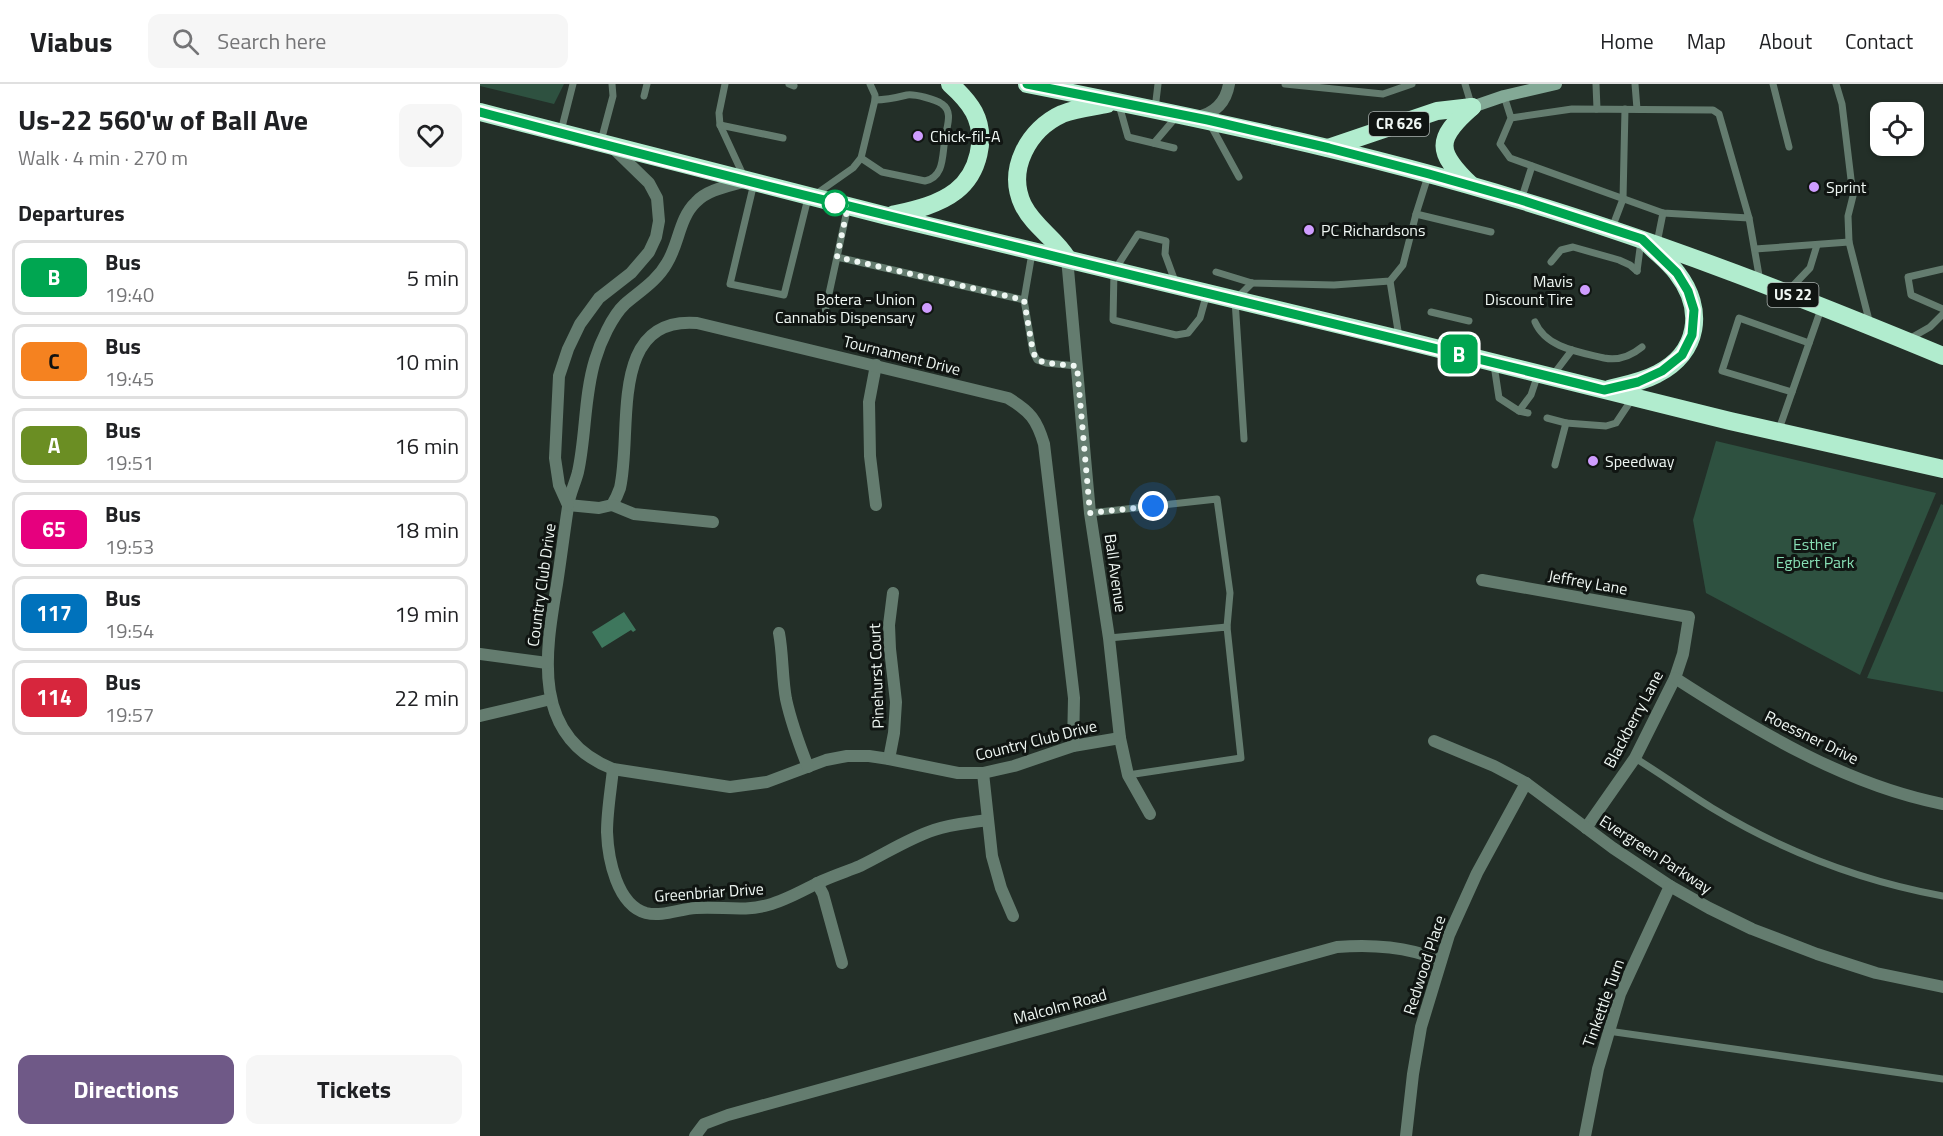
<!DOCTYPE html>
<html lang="en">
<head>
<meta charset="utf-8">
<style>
  :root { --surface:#fff; --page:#f6f6f6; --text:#202124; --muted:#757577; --line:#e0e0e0; --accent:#6f5987 }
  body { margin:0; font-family:"Titillium Web",sans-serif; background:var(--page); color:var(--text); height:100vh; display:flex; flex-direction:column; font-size:22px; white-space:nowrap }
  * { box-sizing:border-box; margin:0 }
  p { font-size:20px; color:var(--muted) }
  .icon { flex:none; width:33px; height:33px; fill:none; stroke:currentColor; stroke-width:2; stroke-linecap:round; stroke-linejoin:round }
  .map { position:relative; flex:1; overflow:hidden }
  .details { display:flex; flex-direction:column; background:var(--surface); width:480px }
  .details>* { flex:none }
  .badge { padding:0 12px; border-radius:9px; font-size:21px; line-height:39px }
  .buttons { position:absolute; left:1390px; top:18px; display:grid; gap:12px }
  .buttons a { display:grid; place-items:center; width:54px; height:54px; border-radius:12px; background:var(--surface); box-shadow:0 2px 4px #0004; font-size:30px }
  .you { position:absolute; width:30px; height:30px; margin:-15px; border:4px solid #fff; border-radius:50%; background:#1a73e8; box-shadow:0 0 0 9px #1a73e833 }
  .map>.badge { position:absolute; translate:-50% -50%; box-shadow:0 0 0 3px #fff }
  h2 { padding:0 18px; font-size:22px; line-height:54px }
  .round { display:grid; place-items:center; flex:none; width:63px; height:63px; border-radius:12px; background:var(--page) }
  .overview { display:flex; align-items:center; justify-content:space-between; height:102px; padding:0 18px }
  h1 { font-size:28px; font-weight:700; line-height:45px }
  .primary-button { display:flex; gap:12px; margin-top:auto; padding:12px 18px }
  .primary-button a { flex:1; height:69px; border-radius:12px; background:var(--accent); color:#fff; font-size:24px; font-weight:700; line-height:69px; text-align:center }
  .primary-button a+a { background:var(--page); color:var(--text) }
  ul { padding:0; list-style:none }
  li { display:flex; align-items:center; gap:18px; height:75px; margin:0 12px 9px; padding:0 6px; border:3px solid var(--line); border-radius:12px }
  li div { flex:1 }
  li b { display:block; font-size:22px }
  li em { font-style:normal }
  li .badge { min-width:66px; font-weight:700; text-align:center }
  header { display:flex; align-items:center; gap:36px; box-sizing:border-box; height:84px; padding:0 30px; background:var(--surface); border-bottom:2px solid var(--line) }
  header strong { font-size:28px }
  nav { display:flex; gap:33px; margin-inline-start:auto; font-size:21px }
  .search { width:420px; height:54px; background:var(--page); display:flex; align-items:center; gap:15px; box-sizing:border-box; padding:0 21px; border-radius:12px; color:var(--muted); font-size:22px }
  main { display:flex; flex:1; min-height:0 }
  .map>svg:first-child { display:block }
  .green { fill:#2e5140 }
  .water { fill:#3e775d }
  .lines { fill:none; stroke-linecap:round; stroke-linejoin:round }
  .lane { stroke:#647c6f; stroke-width:7 }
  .street { stroke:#647c6f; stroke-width:12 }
  .secondary { stroke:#83a996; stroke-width:12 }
  .highway { stroke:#b1ecce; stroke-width:18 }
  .line-casing { stroke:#fff; stroke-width:14 }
  .line { stroke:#00a651; stroke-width:9 }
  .walk { stroke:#eff7f3; stroke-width:6; stroke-dasharray:0 10.8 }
  .poi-dot { fill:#cf9dff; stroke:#101512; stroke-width:2 }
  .stop-dot { fill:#fff; stroke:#00a651; stroke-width:3 }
  .labels { text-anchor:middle; stroke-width:6; stroke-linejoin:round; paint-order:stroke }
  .shield { fill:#101512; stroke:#acb3b0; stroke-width:1.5 }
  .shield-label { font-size:15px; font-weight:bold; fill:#eff7f3 }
  .poi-label { font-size:16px; fill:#eff7f3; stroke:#101512; text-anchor:start }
  .street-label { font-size:16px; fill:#eff7f3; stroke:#101512 }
  .park-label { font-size:16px; fill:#87deb4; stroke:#101512 }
</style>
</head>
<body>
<header>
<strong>Viabus</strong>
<div class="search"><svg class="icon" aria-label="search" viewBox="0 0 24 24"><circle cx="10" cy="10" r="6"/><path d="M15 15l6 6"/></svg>Search here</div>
<nav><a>Home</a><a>Map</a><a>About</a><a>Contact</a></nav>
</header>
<main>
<section class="details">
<div class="overview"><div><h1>Us-22 560'w of Ball Ave</h1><p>Walk · 4 min · 270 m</p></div><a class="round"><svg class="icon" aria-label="heart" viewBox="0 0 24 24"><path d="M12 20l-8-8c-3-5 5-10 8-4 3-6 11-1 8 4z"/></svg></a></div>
<h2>Departures</h2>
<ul>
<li><span class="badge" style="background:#00a651;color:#fff">B</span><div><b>Bus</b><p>19:40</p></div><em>5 min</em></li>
<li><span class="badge" style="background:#f58220;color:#111">C</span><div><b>Bus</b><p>19:45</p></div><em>10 min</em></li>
<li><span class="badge" style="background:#6b8e23;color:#fff">A</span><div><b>Bus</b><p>19:51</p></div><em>16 min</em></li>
<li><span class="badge" style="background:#e6007e;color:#fff">65</span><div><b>Bus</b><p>19:53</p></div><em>18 min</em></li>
<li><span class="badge" style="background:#0072bc;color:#fff">117</span><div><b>Bus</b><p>19:54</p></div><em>19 min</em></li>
<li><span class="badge" style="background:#d7263d;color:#fff">114</span><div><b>Bus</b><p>19:57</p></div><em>22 min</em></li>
</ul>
<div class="primary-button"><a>Directions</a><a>Tickets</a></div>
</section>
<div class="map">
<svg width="1463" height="1052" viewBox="0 0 1463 1052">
  <rect width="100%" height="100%" fill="#232f28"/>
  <g class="green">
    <polygon points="0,0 84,0 74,20 0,2"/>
    <polygon points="1236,357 1456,409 1380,591 1226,509 1213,436"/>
    <polygon points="1461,420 1463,421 1463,608 1387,594"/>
  </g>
  <polygon class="water" points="144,528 156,546 153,548 151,546 122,564 112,548"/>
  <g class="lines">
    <g class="lane">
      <polyline points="245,0 239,29 240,41 264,93"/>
      <polyline points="309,0 314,2"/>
      <polyline points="805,0 903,10 932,0"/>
      <polyline points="985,0 992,23"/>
      <polyline points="1116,0 1117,25"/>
      <polyline points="1155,0 1157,25"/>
      <polyline points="1293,0 1309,63"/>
      <polyline points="1356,0 1362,20 1373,112 1368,132 1369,158 1390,240"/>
      <polyline points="164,12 167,0"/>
      <polyline points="1024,12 1031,34 1020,60 1030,74 1183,129 1269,134 1239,30 1233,26 1092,25 1031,34"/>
      <polyline points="639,21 648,53 694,64"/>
      <polyline points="675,25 678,0"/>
      <polyline points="730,40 759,93"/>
      <polyline points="240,41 303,54"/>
      <polyline points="81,47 93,0"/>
      <polyline points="121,57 133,12 132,0"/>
      <polyline points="674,59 697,32"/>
      <path d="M381 74 402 88 445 97C465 93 462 70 465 55 466 44 474 28 462 20 455 15 435 10 427 11 415 14 406 16 395 16"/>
      <polyline points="274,99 250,200 304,211 328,114"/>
      <polyline points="336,110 373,84 381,74 395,16 395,11 390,0"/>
      <polyline points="1041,116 1052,82"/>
      <polyline points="368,122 357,173 544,216 552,169"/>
      <polyline points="936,130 1011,148"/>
      <polyline points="1269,134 1280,197"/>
      <polyline points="1132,144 1143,115 1145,25"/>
      <polyline points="1177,159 1183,129"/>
      <polyline points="1275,165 1369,158"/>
      <polyline points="1071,178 1081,166 1093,163 1139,176 1150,181 1157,187"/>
      <polyline points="1463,185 1428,193 1431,211 1463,225"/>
      <polyline points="1157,187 1161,157"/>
      <polyline points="736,188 772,199 854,201 910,197 923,181 936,130 948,92"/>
      <polyline points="910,197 919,253"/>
      <polyline points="696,200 685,170 686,157 658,150 634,187 633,236 696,251 708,249 720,234 727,209"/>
      <polyline points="1307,208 1330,184 1337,161"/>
      <polyline points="544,216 553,268 557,276 566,279 597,282"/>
      <polyline points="345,228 357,173"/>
      <polyline points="951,228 989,237"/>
      <path d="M1055 238C1066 264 1099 268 1124 274 1139 277 1151 272 1162 263"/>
      <polyline points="1429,255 1450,243 1463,230"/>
      <polyline points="1014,281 1019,314 1039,327 1048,329"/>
      <polyline points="1073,291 1092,266"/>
      <polyline points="1312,308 1242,287 1259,234 1329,259"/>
      <polyline points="1039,327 1051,311 1058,290"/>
      <polyline points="1067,334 1086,339"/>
      <polyline points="1298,348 1341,225"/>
      <polyline points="764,355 755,216 772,199"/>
      <polyline points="1075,381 1086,339 1126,342 1136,339 1152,315"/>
      <polyline points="610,429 737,415 750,509 747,543"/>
      <polyline points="629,554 747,543 761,674 648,691"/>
      <path d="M1155 674C1181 690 1206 708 1232 724 1303 767 1381 797 1463 812"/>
      <polyline points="1128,947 1463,995"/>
    </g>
    <g class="street">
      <path d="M717 33C736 29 746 18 749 0"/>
      <path d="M266 97C250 102 228 105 216 118 199 134 199 160 187 179 177 197 160 207 145 220 132 232 120 259 115 276 104 312 106 352 98 388 95 400 89 411 88 423 84 449 81 474 77 500 65 570 51 653 133 685L250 703 287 698 346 676 367 672H389L409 675 478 689H503L534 682 593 662 640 654"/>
      <polyline points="587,174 610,429 629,554 640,654 648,691 670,730"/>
      <polyline points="396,281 389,318 390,372 396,421"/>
      <path d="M88 421 119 424 132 421C135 416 138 410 140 404 153 347 127 232 217 239L528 314C550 327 557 336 564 360L594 614 593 662"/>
      <polyline points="88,421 79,401 75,374 79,292 88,265 100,240 119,214 151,189 169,168 176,153 179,137 177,114 169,99 132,63"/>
      <polyline points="132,421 154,430 233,438"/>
      <polyline points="1002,496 1209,533 1203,570 1195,594 1155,674 1106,744"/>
      <path d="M299 549C303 570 302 593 306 615 311 638 319 660 328 683"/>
      <polyline points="0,570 67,579"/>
      <path d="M1195 594C1277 647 1366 701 1463 720"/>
      <polyline points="0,632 71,615"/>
      <polyline points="954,657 1014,682 1046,699 1133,764 1190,802 1229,824 1272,845 1337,870 1396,889 1463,903"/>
      <polyline points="409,675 414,649 416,618 410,565 409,541 413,509"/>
      <path d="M133 685C131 705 127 727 127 748 128 775 137 821 166 829 182 833 200 825 216 824 240 822 264 828 288 821 307 816 325 805 342 797 355 791 368 787 380 782 405 770 427 755 454 746 471 740 489 739 507 736"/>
      <polyline points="503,689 512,772 521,804 533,832"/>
      <polyline points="337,799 343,810 362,879"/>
      <path d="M215 1052 224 1040 248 1031 857 863C894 860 926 863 961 876"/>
      <polyline points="926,1052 933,990 941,943 969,851 997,789 1046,699"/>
      <polyline points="1105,1052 1118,985 1140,910 1190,802"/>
    </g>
    <polyline class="secondary" points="992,23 1024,12 1076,0"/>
    <g class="highway">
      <path d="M547 0C714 33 880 67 1043 117 1186 160 1325 215 1463 272"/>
      <polyline points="0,28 407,132 919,255 1250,337 1463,385"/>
      <polyline points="848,64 957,27 992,23"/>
      <path d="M991 101C956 68 955 55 992 23"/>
      <path d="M412 131C434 126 458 121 476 107 499 89 507 53 494 28 488 17 479 8 470 0"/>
      <path d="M587 174C575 154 554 143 543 121 526 85 549 45 582 30 597 24 612 23 627 20"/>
      <path d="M1129 305C1145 301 1162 298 1177 290 1219 269 1225 225 1197 189 1189 178 1178 170 1168 160"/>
    </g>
  </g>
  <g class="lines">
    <g class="line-casing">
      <path id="line" d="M0 28C373 127 750 213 1124 306L1158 298 1182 287 1202 271 1212 251 1214 226 1208 207 1197 189 1162 155 1041 116 949 90 849 64 728 36 547 0"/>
    </g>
    <use href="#line" class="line"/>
    <polyline class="walk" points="355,119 368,122 357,173 544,216 553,268 557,276 566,279 597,282 610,429 673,422"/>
  </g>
  <g class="poi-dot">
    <circle cx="438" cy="52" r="6"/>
    <circle cx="1334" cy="103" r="6"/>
    <circle cx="829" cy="146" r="6"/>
    <circle cx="1105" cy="206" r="6"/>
    <circle cx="447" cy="224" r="6"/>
    <circle cx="1113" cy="377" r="6"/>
  </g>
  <circle class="stop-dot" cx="355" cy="119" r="12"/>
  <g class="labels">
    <g class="shield">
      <rect x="889" y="28" width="60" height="24" rx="4.5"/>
      <rect x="1287.5" y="199" width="51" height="24" rx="4.5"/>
    </g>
    <g class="shield-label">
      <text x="919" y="45">CR 626</text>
      <text x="1313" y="216">US 22</text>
    </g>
    <g class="poi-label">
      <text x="450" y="58">Chick-fil-A</text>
      <text x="1346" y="109">Sprint</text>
      <text x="841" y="152">PC Richardsons</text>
      <text x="1093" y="203" text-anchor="end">Mavis<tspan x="1093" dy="18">Discount Tire</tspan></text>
      <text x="435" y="221" text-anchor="end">Botera - Union<tspan x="435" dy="18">Cannabis Dispensary</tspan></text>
      <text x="1125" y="383">Speedway</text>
    </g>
    <g class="street-label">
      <text transform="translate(422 271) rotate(14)" y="6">Tournament Drive</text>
      <text transform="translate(636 489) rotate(82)" y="6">Ball Avenue</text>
      <text transform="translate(1108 498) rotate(10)" y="6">Jeffrey Lane</text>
      <text transform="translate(61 501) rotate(-82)" y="6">Country Club Drive</text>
      <text transform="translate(396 592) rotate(-92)" y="6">Pinehurst Court</text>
      <text transform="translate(1153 635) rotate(-62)" y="6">Blackberry Lane</text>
      <text transform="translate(1332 653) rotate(26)" y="6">Roessner Drive</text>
      <text transform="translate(556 656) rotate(-14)" y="6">Country Club Drive</text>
      <text transform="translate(1176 770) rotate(33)" y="6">Evergreen Parkway</text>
      <text transform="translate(229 808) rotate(-4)" y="6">Greenbriar Drive</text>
      <text transform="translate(944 881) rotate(-72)" y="6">Redwood Place</text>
      <text transform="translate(1123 919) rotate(-70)" y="6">Tinkettle Turn</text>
      <text transform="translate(580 922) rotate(-15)" y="6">Malcolm Road</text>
    </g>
    <g class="park-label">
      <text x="1335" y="466">Esther<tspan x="1335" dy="18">Egbert Park</tspan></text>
    </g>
  </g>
</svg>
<div class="buttons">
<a><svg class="icon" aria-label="locate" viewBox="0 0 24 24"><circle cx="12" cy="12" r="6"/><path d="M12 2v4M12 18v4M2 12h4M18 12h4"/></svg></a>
</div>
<div class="you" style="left:673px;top:422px"></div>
<b class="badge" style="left:979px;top:270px;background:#00a651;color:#fff">B</b>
</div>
</main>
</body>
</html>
